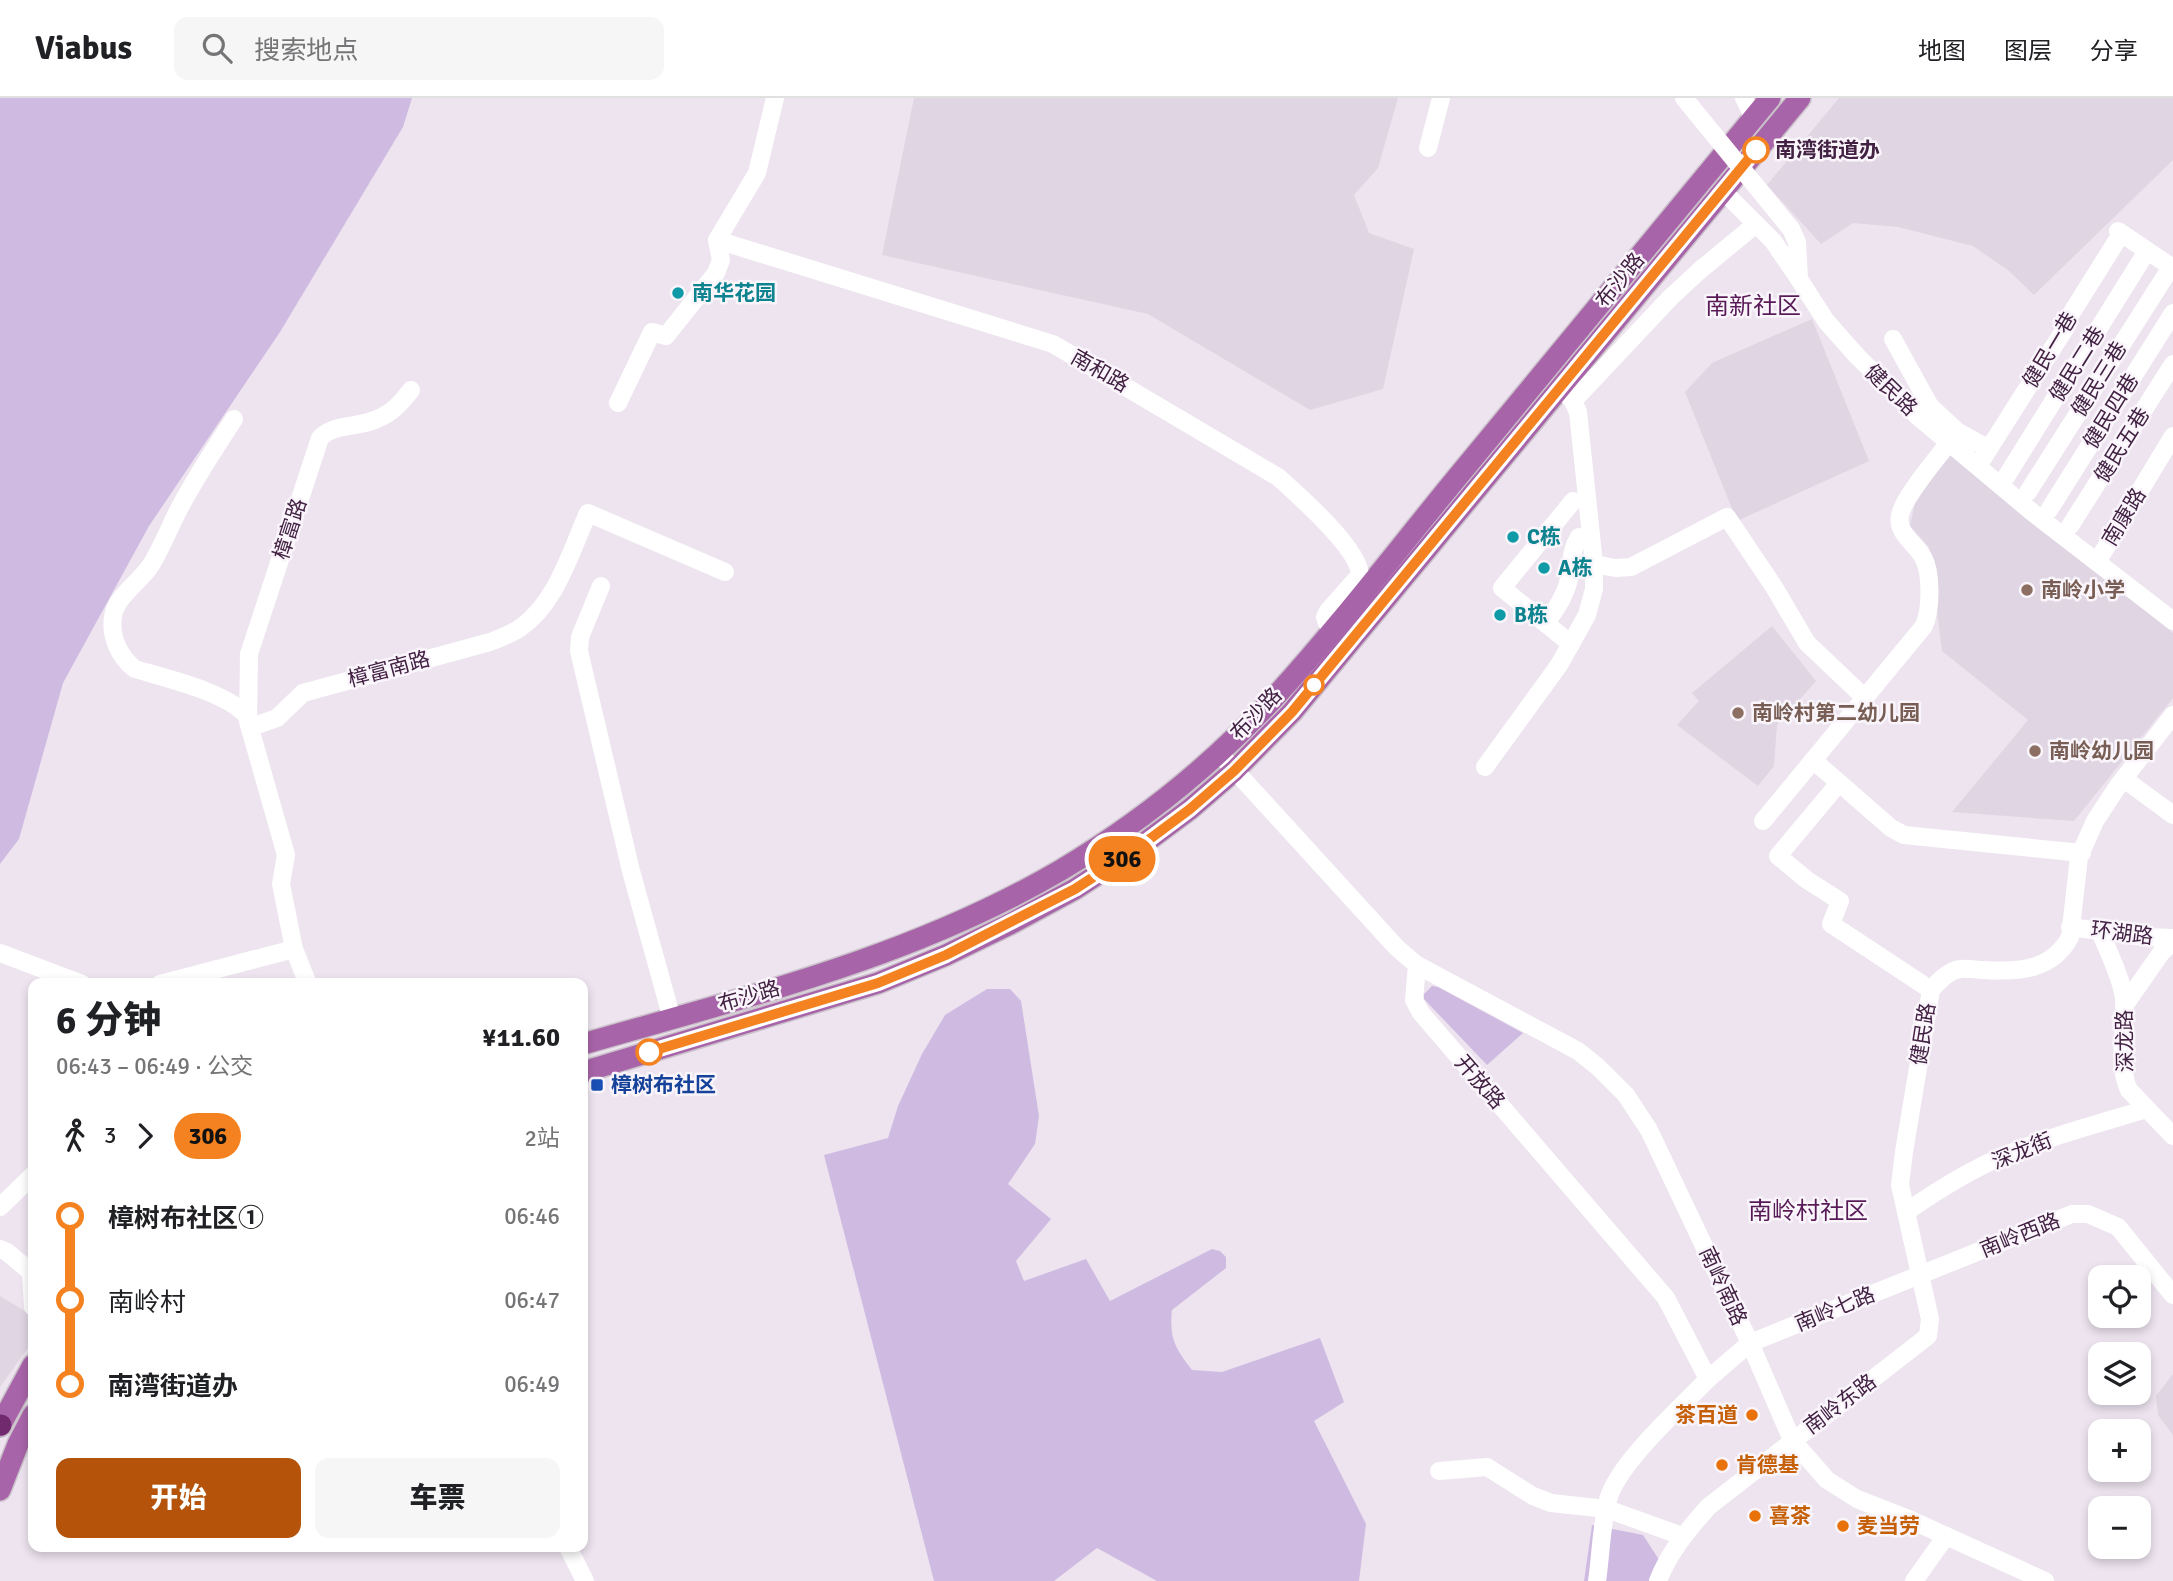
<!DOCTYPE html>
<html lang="zh">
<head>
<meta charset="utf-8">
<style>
  :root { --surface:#fff; --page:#f6f6f6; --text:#202124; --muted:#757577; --line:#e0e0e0; --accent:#b45309 }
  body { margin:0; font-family:Signika,"Noto Sans SC",sans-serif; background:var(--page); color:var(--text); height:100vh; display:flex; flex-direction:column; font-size:26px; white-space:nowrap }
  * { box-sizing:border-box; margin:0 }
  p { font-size:23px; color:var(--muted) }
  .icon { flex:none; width:38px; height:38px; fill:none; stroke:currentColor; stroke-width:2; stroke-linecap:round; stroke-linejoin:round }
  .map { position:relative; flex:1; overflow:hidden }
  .panel { position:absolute; left:28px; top:880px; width:560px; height:574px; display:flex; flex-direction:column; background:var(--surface); border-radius:14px; box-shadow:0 4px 10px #0003 }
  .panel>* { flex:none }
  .badge { padding:0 14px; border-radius:23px; font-size:24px; line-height:46px }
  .fabs { position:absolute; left:2088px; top:1167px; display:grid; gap:14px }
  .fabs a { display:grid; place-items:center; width:63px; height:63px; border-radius:14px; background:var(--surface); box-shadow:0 4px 10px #0003; font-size:35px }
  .map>.badge { position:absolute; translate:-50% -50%; box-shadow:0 0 0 4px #fff }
  .legs { display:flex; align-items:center; gap:10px; height:77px; padding:0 28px; font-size:23px }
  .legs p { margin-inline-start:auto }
  .headline { display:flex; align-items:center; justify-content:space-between; height:119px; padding:0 28px }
  h1 { font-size:38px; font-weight:800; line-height:52px }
  .action { display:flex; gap:14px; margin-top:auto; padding:14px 28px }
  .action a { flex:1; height:80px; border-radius:14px; background:var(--accent); color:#fff; font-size:28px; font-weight:800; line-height:80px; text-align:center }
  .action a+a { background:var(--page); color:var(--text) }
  ul { padding:0 28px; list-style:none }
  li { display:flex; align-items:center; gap:24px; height:84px; font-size:26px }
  li i { display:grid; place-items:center; width:10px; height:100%; margin:0 9px; background:currentColor }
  li i::after { content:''; width:18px; height:18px; margin:-9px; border:5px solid; border-radius:50%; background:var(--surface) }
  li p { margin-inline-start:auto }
  li:first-child i { background:linear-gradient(#0000 50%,currentColor 0) }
  li:last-child i { background:linear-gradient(currentColor 50%,#0000 0) }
  header { display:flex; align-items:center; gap:42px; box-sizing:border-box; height:98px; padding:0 35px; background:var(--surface); border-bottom:2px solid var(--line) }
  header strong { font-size:33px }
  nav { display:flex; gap:38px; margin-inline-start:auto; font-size:24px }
  .search { width:490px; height:63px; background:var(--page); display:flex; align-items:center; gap:18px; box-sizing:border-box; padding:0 24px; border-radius:14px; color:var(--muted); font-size:26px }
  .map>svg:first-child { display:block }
  .built { fill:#e0d5e3 }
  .green { fill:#cfbbe2 }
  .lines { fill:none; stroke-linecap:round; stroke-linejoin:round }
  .major-casing { stroke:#cac1ca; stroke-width:24 }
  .highway-casing { stroke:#cac1ca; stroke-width:24 }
  .minor { stroke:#fff; stroke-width:18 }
  .major { stroke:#a864a9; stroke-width:21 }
  .highway { stroke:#722a6f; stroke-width:21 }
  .minor-bridge { stroke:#fff; stroke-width:18 }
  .line-1-casing { stroke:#fff; stroke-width:16 }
  .line-1 { stroke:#f58220; stroke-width:10 }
  .stop-1-dot { fill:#fff; stroke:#f58220; stroke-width:3.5 }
  .culture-dot { fill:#0f9aa8; stroke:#f9f5fb; stroke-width:2.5 }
  .education-dot { fill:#8d6e63; stroke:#f9f5fb; stroke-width:2.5 }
  .transit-dot { fill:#1a4fb4; stroke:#f9f5fb; stroke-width:2.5 }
  .food-dot { fill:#e8710a; stroke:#f9f5fb; stroke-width:2.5 }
  .labels { text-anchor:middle; stroke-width:5; stroke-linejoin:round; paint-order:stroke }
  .stop-label { font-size:21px; font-weight:bold; fill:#422143; stroke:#f9f5fb; text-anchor:start }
  .street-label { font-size:21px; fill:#422143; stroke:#f9f5fb }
  .culture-label { font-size:21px; font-weight:bold; fill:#0d838f; stroke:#f9f5fb; text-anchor:start }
  .education-label { font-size:21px; font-weight:bold; fill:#785e54; stroke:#f9f5fb; text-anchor:start }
  .transit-label { font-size:21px; font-weight:bold; fill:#164399; stroke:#f9f5fb; text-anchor:start }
  .food-label { font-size:21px; font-weight:bold; fill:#c56008; stroke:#f9f5fb; text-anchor:start }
  .quarter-label { font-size:24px; fill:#581a57; stroke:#f9f5fb }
</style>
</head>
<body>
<header>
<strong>Viabus</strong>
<div class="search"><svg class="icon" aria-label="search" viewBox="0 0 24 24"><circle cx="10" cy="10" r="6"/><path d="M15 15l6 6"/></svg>搜索地点</div>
<nav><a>地图</a><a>图层</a><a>分享</a></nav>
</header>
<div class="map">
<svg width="2173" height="1483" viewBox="0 0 2173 1483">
  <rect width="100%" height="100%" fill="#ede4ef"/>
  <g class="built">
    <polygon points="914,0 1398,0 1378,70 1354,97 1369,135 1414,151 1383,291 1310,312 1148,216 882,157"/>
    <polygon points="1839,0 2173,0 2173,62 2034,197 2009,173 1973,148 1898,129 1853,125 1821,146 1767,87"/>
    <polygon points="1812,221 1869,363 1737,423 1685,294 1712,265"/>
    <polygon points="1949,355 2173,535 2173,600 2074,723 1952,714 2028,622 1942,553 1929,449 1910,428 1915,405"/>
    <polygon points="1772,528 1816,583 1777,627 1774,668 1758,688 1677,627 1699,603 1692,595"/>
    <polygon points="0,1198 33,1218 33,1243 0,1289"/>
    <polygon points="2173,1276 2173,1337 2158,1317 2156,1298"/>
  </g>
  <g class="green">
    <polygon points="0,0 412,0 403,29 280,234 149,428 63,585 19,741 0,766"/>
    <polygon points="1432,888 1438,889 1523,935 1487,967 1424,901 1424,896"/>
    <path d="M987 891H1010L1021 903 1039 1018 1035 1046 1008 1086 1051 1121 1016 1163 1024 1183 1086 1161 1110 1203 1212 1151 1220 1153 1226 1159V1170L1172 1212C1169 1240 1175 1250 1192 1272L1222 1274 1320 1240 1344 1304 1314 1323 1366 1426 1359 1483H1157L1097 1450 1054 1483H934L824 1057 888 1040 898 1008 922 956 945 917Z"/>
    <polygon points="1592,1427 1643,1437 1669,1477 1667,1483 1584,1483"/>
  </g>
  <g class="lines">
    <g class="major-casing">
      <g id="major">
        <path d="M583 946C746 899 913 859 1061 772 1140 725 1212 667 1274 600 1337 531 1396 454 1455 382 1560 255 1665 128 1770 0"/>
        <polyline points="583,974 878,885 946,857 1010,826 1075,791 1135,752 1190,711 1234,673 1292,614 1800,0"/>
        <polyline points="0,1328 33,1267"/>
        <polyline points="0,1392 18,1346 33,1317"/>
      </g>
    </g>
    <g class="highway-casing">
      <polyline id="highway" points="0,1327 1,1327"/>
    </g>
    <g class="minor">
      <polyline points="1744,0 1751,14 1750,24"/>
      <polyline points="1428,50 1441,0"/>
      <polyline points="1723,93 1773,143 1799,181"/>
      <polyline points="1791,131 1797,144 1799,181 1826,223 1857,258 1915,316 2032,414 2173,523"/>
      <polyline points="2118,133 2173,170"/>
      <path d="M717 142 1053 246 1278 379C1299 398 1359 450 1360 477L1328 513 1325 519 1327 525 1333 530"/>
      <polyline points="1893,241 1930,308 1958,334 1989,351"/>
      <polyline points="1573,303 1670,200 1699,173 1756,126"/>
      <polyline points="618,305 652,234 666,238 716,175 721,162 717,142 757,75 775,0"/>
      <path d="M234 321C215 350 196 379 180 409 170 428 162 449 151 467 140 484 115 499 113 519 110 538 119 559 135 571 165 580 226 594 246 617"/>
      <polyline points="1978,368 2068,226 2069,219 2121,136"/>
      <polyline points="2006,379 2147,153"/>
      <polyline points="2028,394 2171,169"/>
      <polyline points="2049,412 2173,215"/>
      <polyline points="2070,428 2173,266"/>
      <polyline points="2097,464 2173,338"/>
      <polyline points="1594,466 1615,470 1631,469 1727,419 1774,489 1807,545 1865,600"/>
      <polyline points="601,488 580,539 579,553 631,773 672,921"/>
      <path d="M1546 525C1557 510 1567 495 1570 476 1572 461 1571 452 1579 439"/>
      <polyline points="1571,546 1502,490 1573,403"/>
      <path d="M248 624 249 556 320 340C335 325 358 330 377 321 392 315 401 305 411 292"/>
      <polyline points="1218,654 1397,850 1417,867 1414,902 1421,915 1666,1200 1708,1281 1750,1245 2072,1116 2088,1116 2118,1129 2173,1197"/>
      <polyline points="1813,662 1891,730 1904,737 2082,755"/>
      <polyline points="1485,669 1559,567 1587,517 1594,491 1594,466 1578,314 1573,303 1560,290"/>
      <polyline points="2124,681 2173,717"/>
      <polyline points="1839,685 1778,758 1807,782 1840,803 1831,826 1931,892"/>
      <path d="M1763 723 1924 528C1931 512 1932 475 1923 459 1915 445 1896 435 1900 417 1904 398 1937 361 1949 344"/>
      <polyline points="2070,829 2145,839 2173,840"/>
      <path d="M2100 833C2108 854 2121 878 2124 900 2127 929 2116 965 2129 992L2173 1038"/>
      <polyline points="0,855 82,886"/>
      <polyline points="1417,867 1578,953 1598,969 1626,997 1649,1032 1750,1245 1792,1342 1827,1382 1857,1401 1911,1422 2045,1483"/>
      <polyline points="160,886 294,851"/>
      <path d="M308 886 294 851 281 786 286 757 249 627 260 626 277 620 303 595 490 544C500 540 511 536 520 530 557 504 570 455 588 415L725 474"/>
      <polyline points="2124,908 2161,855 2173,843"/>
      <polyline points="0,1109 33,1077"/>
      <path d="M1906 1114C1935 1094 1966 1074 1999 1060 2047 1039 2097 1026 2147 1011"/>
      <polyline points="0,1151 7,1154 31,1174 33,1209"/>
      <polyline points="1439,1373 1487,1369 1533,1398 1551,1405 1607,1411 1682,1438"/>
      <polyline points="568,1449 585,1483"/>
      <path d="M1597 1483C1601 1457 1601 1428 1608 1402 1617 1366 1681 1309 1708 1281"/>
      <path d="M1658 1483C1669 1454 1688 1432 1708 1409L1928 1238 1930 1221 1900 1087 1904 1054 1931 892C1938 884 1946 875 1956 872 1964 869 1975 872 1984 872 2017 874 2052 873 2070 839L2079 759 2095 723 2118 688 2173 617"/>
      <polyline points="1914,1483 1946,1438"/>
    </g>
    <use href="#major" class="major"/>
    <use href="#highway" class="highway"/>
    <polyline class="minor-bridge" points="1684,0 1791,131"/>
  </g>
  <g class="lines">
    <g class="line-1-casing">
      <polyline id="line-1" points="649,954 878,885 946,857 1075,791 1135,752 1190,711 1234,673 1292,614 1756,52"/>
    </g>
    <use href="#line-1" class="line-1"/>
  </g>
  <g class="stop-1-dot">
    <circle cx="1756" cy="52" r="12"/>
    <circle cx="1314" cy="587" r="9"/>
    <circle cx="649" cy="954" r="12"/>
  </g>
  <g class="culture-dot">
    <circle cx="678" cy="195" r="7"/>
    <circle cx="1513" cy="439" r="7"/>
    <circle cx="1544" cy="470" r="7"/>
    <circle cx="1500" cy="517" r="7"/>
  </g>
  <g class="education-dot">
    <circle cx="2027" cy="492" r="7"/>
    <circle cx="1738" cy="615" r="7"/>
    <circle cx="2035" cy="653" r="7"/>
  </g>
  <rect class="transit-dot" x="590" y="980" width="14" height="14" rx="3.5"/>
  <g class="food-dot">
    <circle cx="1752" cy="1317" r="7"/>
    <circle cx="1722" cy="1367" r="7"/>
    <circle cx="1755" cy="1418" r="7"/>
    <circle cx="1843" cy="1428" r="7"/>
  </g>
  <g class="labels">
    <g class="stop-label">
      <text x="1775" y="59">南湾街道办</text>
    </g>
    <g class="street-label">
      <text transform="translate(1620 182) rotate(-51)" y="7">布沙路</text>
      <text transform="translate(2050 252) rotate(-59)" y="7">健民一巷</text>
      <text transform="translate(2077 266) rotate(-58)" y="7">健民二巷</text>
      <text transform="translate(1100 273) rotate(30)" y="7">南和路</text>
      <text transform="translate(2099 281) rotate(-58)" y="7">健民三巷</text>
      <text transform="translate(1891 292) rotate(44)" y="7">健民路</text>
      <text transform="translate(2111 313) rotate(-58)" y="7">健民四巷</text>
      <text transform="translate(2122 347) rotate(-58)" y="7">健民五巷</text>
      <text transform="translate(2124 419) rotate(-59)" y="7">南康路</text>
      <text transform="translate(290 431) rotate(-72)" y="7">樟富路</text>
      <text transform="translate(389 571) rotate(-15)" y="7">樟富南路</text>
      <text transform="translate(1256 616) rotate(-46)" y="7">布沙路</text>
      <text transform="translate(2122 835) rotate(7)" y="7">环湖路</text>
      <text transform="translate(749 898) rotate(-16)" y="7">布沙路</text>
      <text transform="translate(1923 936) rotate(-81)" y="7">健民路</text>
      <text transform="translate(2125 943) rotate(-91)" y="7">深龙路</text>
      <text transform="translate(1480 984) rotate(49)" y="7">开放路</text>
      <text transform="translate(2022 1053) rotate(-22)" y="7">深龙街</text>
      <text transform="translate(2020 1137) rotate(-22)" y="7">南岭西路</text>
      <text transform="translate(1723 1188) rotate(65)" y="7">南岭南路</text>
      <text transform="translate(1835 1211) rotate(-22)" y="7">南岭七路</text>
      <text transform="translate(1840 1306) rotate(-37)" y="7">南岭东路</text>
    </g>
    <g class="culture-label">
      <text x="692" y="202">南华花园</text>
      <text x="1527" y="446">C栋</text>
      <text x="1558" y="477">A栋</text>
      <text x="1514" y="524">B栋</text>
    </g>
    <g class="education-label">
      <text x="2041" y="499">南岭小学</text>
      <text x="1752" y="622">南岭村第二幼儿园</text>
      <text x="2049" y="660">南岭幼儿园</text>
    </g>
    <g class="transit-label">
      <text x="611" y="994">樟树布社区</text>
    </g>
    <g class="food-label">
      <text x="1738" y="1324" text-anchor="end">茶百道</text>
      <text x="1736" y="1374">肯德基</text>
      <text x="1769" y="1425">喜茶</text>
      <text x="1857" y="1435">麦当劳</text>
    </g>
    <g class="quarter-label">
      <text x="1753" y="216">南新社区</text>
      <text x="1808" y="1121">南岭村社区</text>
    </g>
  </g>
</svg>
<div class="fabs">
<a><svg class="icon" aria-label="locate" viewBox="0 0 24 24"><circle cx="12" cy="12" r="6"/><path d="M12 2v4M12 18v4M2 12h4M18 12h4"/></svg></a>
<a><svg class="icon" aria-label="layers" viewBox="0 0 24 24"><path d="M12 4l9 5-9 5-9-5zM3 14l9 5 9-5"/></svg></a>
<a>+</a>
<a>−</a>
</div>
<b class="badge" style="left:1122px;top:761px;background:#f58220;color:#111">306</b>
<section class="panel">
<div class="headline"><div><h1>6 分钟</h1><p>06:43 – 06:49 · 公交</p></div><b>¥11.60</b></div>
<div class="legs"><svg class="icon" aria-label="walk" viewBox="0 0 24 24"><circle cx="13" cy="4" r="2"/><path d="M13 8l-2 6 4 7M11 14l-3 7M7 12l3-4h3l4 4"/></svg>3<svg class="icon" aria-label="forward" viewBox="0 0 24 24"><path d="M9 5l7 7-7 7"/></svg><b class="badge" style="background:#f58220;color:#111">306</b><p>2站</p></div>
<ul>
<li><i style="color:#f58220"></i><b>樟树布社区①</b><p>06:46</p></li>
<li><i style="color:#f58220"></i><span>南岭村</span><p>06:47</p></li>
<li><i style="color:#f58220"></i><b>南湾街道办</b><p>06:49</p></li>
</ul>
<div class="action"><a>开始</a><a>车票</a></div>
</section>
</div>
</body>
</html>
